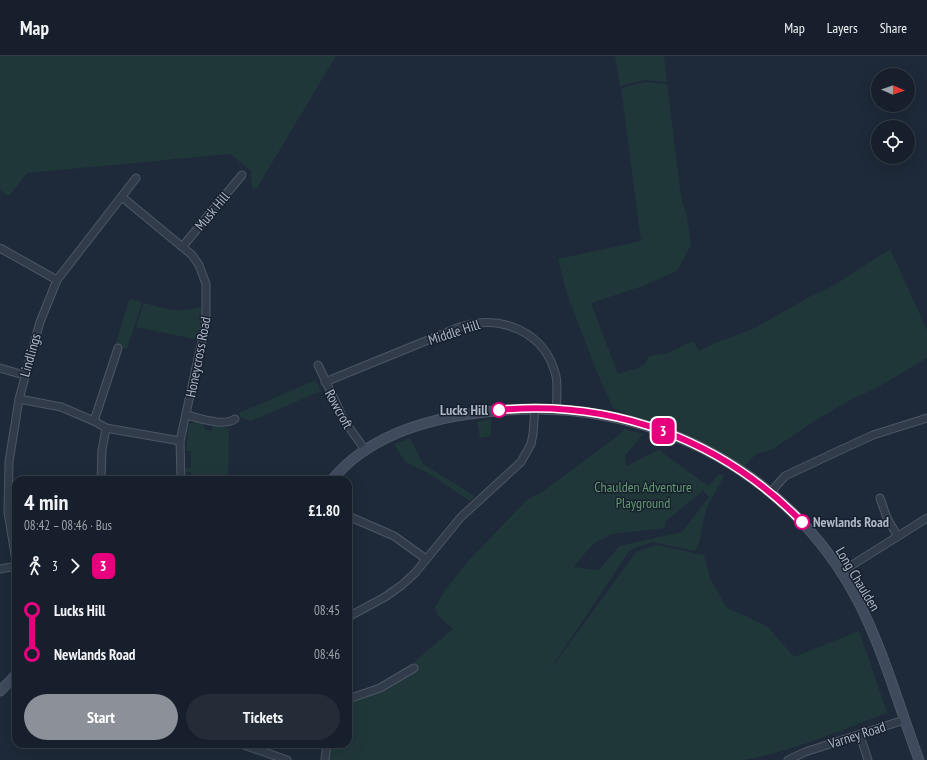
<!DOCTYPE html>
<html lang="en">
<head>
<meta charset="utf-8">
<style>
  :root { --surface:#161f2b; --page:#232c37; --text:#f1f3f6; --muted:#9ea2a9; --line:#353d47; --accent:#8c9099 }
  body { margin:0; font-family:"PT Sans Narrow",sans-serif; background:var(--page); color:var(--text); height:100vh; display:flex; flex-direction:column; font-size:15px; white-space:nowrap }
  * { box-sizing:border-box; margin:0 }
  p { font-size:13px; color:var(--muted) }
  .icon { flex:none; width:22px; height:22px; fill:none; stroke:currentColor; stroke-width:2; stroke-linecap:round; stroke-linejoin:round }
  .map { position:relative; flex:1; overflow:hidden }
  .details { position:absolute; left:12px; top:420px; width:340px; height:272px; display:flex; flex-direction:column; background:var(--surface); border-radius:12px; box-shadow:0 4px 16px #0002,0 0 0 1px var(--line) }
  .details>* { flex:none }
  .badge { padding:0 8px; border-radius:6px; font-size:14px; line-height:26px }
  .needle { width:26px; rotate:92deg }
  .tools { position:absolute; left:871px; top:12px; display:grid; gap:8px }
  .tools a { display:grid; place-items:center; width:44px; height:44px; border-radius:50%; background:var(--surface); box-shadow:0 4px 16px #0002,0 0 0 1px var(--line); font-size:20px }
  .map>.badge { position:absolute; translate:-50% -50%; box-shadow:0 0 0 2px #fff }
  .legs { display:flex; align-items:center; gap:6px; height:44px; padding:0 12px; font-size:13px }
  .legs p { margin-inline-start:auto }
  .overview { display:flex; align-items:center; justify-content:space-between; height:68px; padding:0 12px }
  h1 { font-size:22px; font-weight:700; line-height:30px }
  .action { display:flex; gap:8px; margin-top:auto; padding:8px 12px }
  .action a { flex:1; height:46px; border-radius:24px; background:var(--accent); color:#fff; font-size:16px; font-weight:700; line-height:46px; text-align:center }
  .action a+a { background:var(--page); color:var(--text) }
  ul { padding:0 12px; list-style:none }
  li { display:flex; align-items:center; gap:14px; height:44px; font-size:15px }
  li i { display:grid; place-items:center; width:6px; height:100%; margin:0 5px; background:currentColor }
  li i::after { content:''; width:10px; height:10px; margin:-5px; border:3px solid; border-radius:50%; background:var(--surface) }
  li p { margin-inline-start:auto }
  li:first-child i { background:linear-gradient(#0000 50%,currentColor 0) }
  li:last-child i { background:linear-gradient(currentColor 50%,#0000 0) }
  header { display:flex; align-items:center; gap:24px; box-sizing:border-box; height:56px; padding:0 20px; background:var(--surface); border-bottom:1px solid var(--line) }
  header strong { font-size:19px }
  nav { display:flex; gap:22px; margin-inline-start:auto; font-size:14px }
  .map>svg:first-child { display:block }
  .green { fill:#20373a; fill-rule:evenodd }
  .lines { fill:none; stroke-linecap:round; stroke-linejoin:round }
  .street-casing { stroke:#4d5664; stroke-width:9 }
  .secondary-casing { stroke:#4d5664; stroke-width:11 }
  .street { stroke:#323b4a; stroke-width:7 }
  .secondary { stroke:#404a5d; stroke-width:9 }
  .line-1-casing { stroke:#fff; stroke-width:9 }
  .line-1 { stroke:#e6007e; stroke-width:6 }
  .stop-1-dot { fill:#fff; stroke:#e6007e; stroke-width:2 }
  .labels { text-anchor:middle; stroke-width:3; stroke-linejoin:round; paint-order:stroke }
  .street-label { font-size:14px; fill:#acb6c6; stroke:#18202e }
  .stop-label { font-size:14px; font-weight:bold; fill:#acb6c6; stroke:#18202e; text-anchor:end }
  .park-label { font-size:14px; fill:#629970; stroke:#18202e }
</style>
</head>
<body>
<header>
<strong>Map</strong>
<nav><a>Map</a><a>Layers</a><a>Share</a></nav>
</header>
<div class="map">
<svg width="927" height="704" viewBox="0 0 927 704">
  <rect width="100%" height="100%" fill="#1e2939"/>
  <g class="green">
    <polygon points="0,0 336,0 257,132 252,133 251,115 230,98 27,117 9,140 0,134"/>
    <polygon points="615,0 664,0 667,26 644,24 620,30"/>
    <polygon points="645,26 667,28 681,141 687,160 691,189 677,215 643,230 591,247 618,318 643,310 649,300 667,297 693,285 699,295 715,287 755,272 809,241 836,228 890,193 927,274 927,302 875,333 854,342 819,362 773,393 756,398 744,411 732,405 733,404 687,379 641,365 613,352 596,314 567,238 558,203 641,185 621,32"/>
    <polygon points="131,243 142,246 127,293 115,290 129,244"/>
    <path d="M144 247C170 254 175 257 202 251L199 284 136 271Z"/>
    <polygon points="316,324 321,335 251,365 240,361 239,357"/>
    <polygon points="491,363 491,380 480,382 477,366"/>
    <polygon points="196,365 205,367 204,373 211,375 213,369 229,373 228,424 186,424 186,422 191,422 191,416 186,416 185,412 191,412 191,395 186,395 189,368"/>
    <path d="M624 373 643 378 625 400 626 410 659 394 708 430 719 418 724 420 706 453 699 487 695 495 652 486 630 494 547 618 636 496 656 489 704 499 710 522 726 551 768 571 794 601 859 575 888 659 886 657C840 675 793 695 744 704H327L330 688H348V645C373 639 394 629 414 614L415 605 453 573 438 560 435 552 445 534 468 505 527 444 542 436 620 378ZM705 433 703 435 709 441 682 476 619 490 599 514 573 511 594 487 612 478 665 472V466Z"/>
    <polygon points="410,382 423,408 475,440 470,445 428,417 405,406 394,388"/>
  </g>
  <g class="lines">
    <g class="street-casing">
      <g id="street">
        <polyline points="122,141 192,199 199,209 206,228 206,266 180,385 181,424"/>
        <polyline points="183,190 242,119"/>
        <polyline points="0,192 57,224"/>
        <polyline points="318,309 344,364 365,394"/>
        <polyline points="0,312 24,319"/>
        <path d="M325 326 460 271C501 258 545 275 556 320 558 331 557 342 556 353"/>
        <polyline points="19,343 61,351 94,365 106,372 180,385"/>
        <path d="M186 359C200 362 222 371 235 363"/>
        <polyline points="94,365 118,292"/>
        <polyline points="101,424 102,394 106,372"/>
        <polyline points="770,437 785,420 834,397 873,379 927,362"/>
        <polyline points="880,442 887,462 897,479"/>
        <polyline points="348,460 394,480 426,503"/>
        <polyline points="16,505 8,456 9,406 19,343 40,266 57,224 136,122"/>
        <polyline points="0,513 16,510"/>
        <polyline points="841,516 927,462"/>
        <polyline points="348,561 385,541 402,529 415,517 461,461 521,406 531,388 533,378 535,352"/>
        <polyline points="348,643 380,632 414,612"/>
        <polyline points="860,679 868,704"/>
        <polyline points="241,688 287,704"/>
        <polyline points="325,704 327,688"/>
        <polyline points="788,704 805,696 904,664"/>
      </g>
    </g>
    <g class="secondary-casing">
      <g id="secondary">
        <path d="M332 424C371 376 437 360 495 355 644 340 788 411 858 545 883 593 900 653 919 704"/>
        <polyline points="0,635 16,619"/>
      </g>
    </g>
    <use href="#street" class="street"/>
    <use href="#secondary" class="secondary"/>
  </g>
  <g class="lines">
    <g class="line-1-casing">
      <path id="line-1" d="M499 354C613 343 722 384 802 466"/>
    </g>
    <use href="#line-1" class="line-1"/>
  </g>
  <g class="stop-1-dot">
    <circle cx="499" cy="354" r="7"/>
    <circle cx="802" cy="466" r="7"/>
  </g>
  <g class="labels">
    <g class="street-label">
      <text transform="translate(212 155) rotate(-50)" y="5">Musk Hill</text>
      <text transform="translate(454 276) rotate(-18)" y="5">Middle Hill</text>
      <text transform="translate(30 299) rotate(-74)" y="5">Lindlings</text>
      <text transform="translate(198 301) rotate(-79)" y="5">Honeycross Road</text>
      <text transform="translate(339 353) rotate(61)" y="5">Rowcroft</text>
      <text transform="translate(858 523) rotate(59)" y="5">Long Chaulden</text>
      <text transform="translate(857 679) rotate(-18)" y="5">Varney Road</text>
    </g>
    <g class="stop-label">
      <text x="488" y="359">Lucks Hill</text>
      <text x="813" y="471" text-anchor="start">Newlands Road</text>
    </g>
    <g class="park-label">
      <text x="643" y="436">Chaulden Adventure<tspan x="643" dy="16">Playground</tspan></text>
    </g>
  </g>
</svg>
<div class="tools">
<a><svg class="needle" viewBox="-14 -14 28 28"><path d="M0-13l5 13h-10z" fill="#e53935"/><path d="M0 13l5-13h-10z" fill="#9ea2a9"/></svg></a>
<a><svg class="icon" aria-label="locate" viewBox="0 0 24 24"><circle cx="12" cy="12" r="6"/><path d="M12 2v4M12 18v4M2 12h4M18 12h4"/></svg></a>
</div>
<b class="badge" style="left:663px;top:375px;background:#e6007e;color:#fff">3</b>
<section class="details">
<div class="overview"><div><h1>4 min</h1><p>08:42 – 08:46 · Bus</p></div><b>£1.80</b></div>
<div class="legs"><svg class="icon" aria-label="walk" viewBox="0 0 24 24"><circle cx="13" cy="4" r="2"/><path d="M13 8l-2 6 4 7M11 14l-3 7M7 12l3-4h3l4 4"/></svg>3<svg class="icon" aria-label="forward" viewBox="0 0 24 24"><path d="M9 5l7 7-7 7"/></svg><b class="badge" style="background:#e6007e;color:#fff">3</b></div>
<ul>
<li><i style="color:#e6007e"></i><b>Lucks Hill</b><p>08:45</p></li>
<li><i style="color:#e6007e"></i><b>Newlands Road</b><p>08:46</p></li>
</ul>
<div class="action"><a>Start</a><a>Tickets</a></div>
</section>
</div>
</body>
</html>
